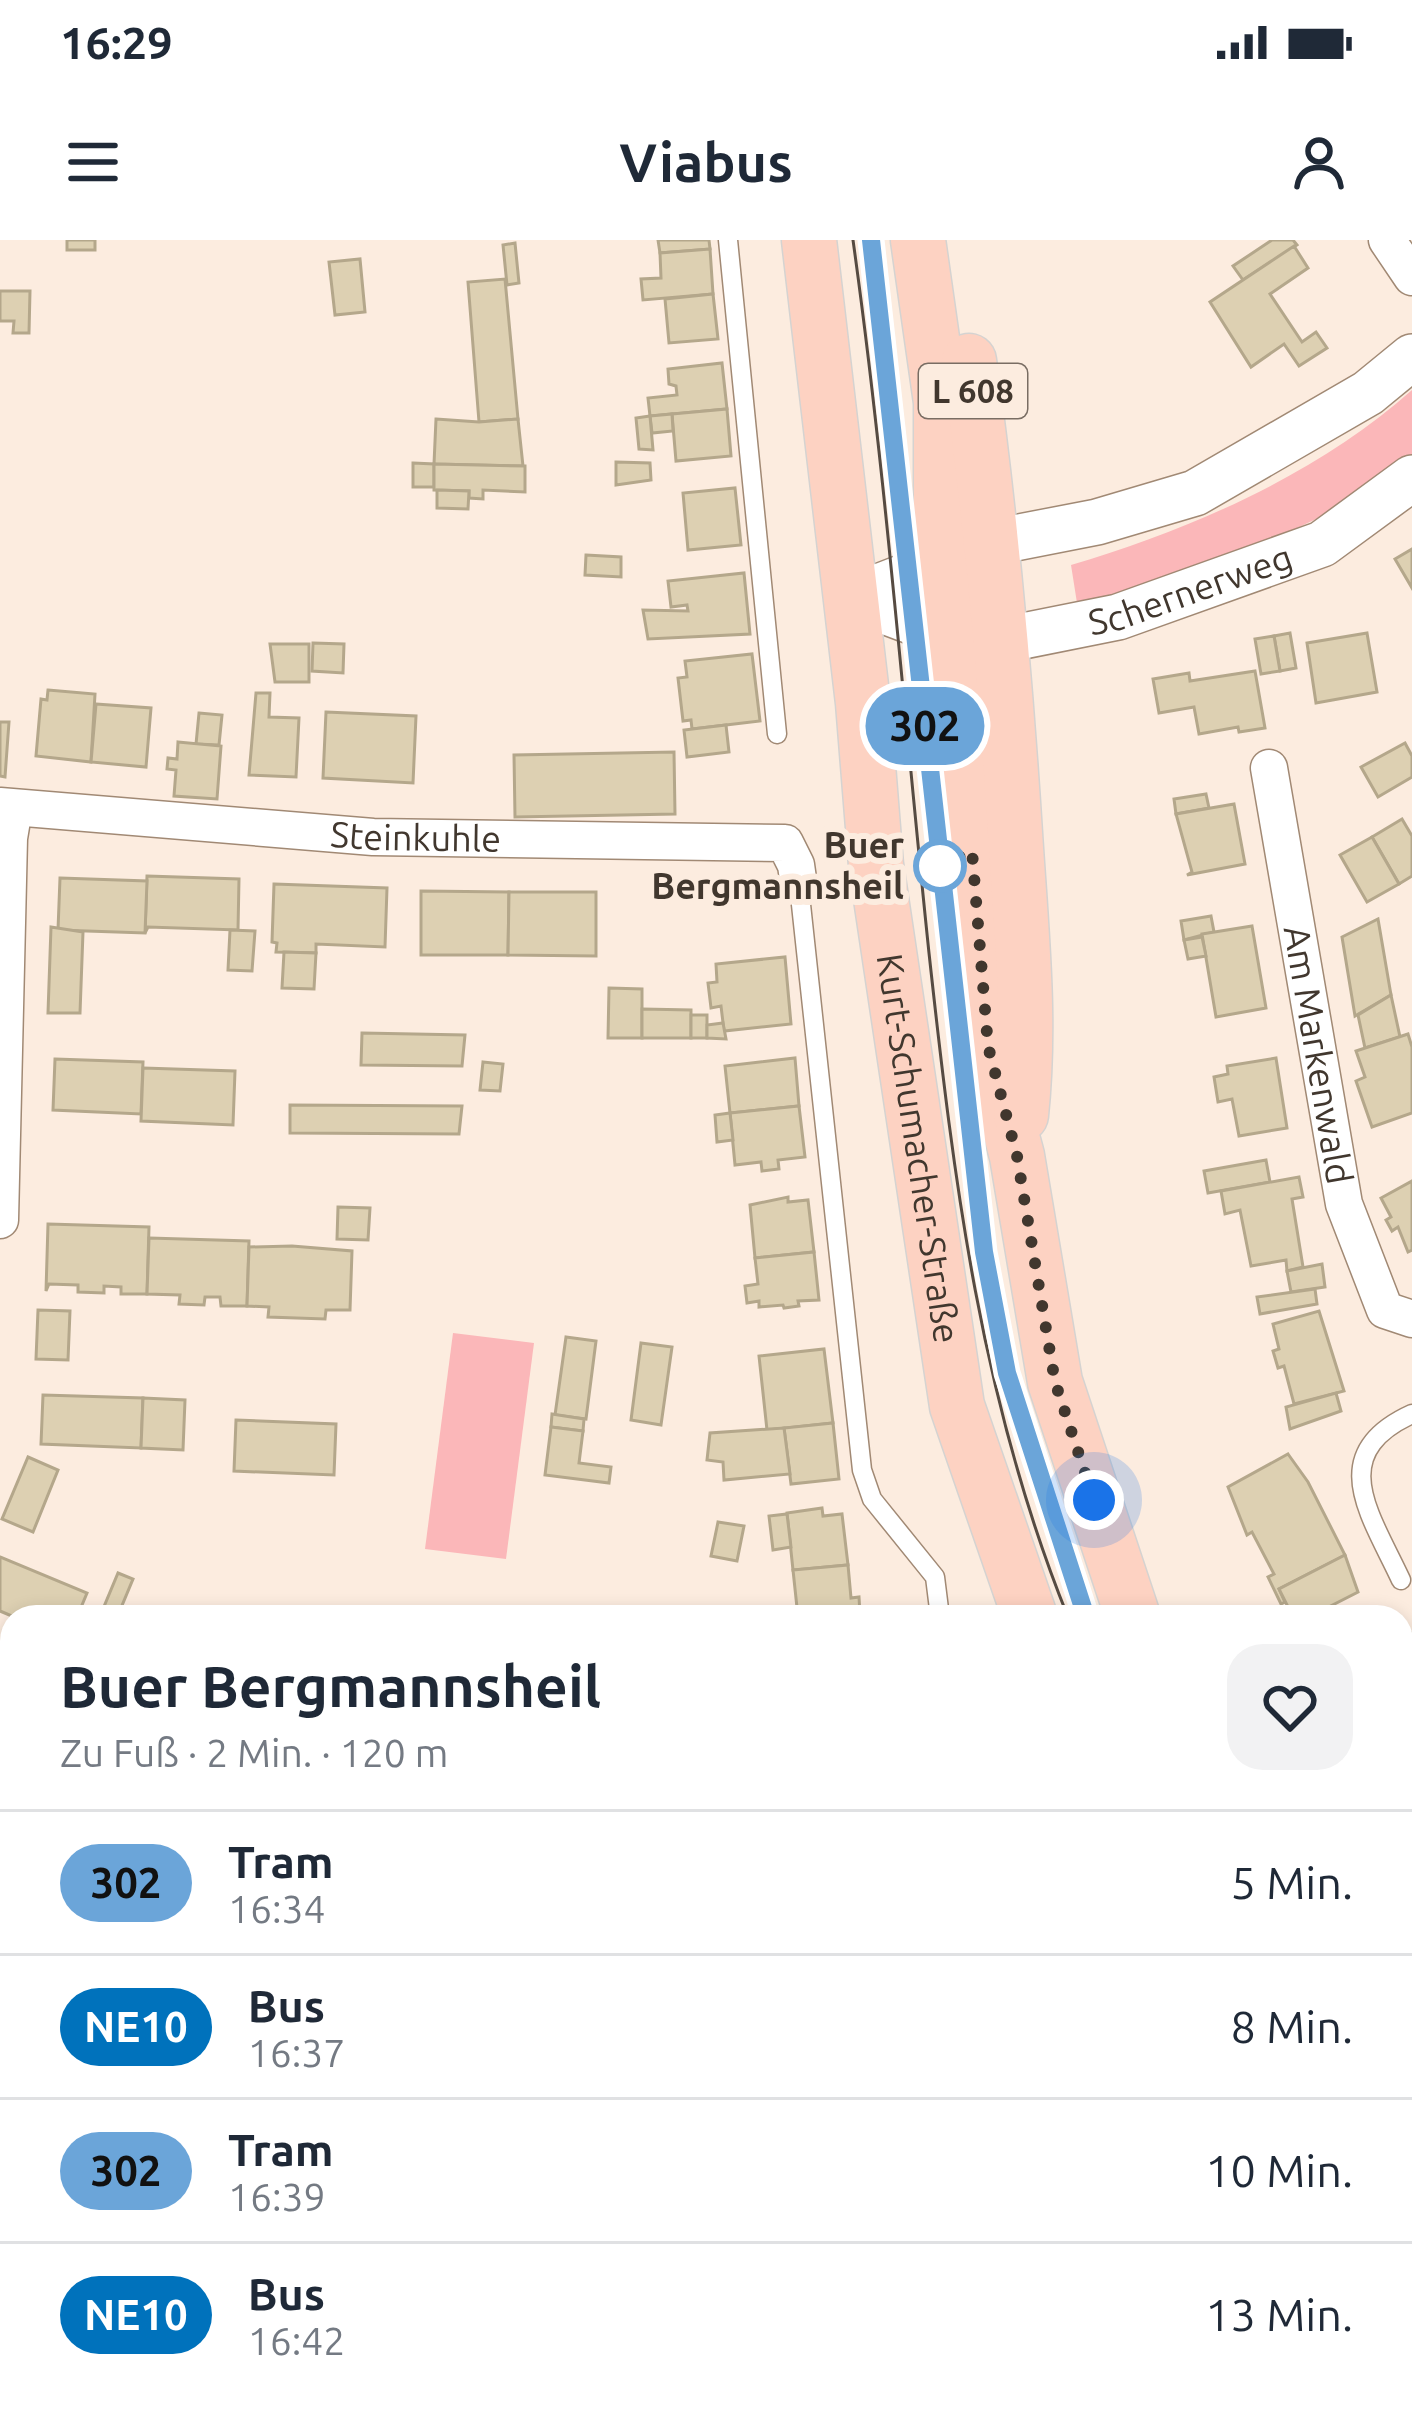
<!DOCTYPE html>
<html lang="de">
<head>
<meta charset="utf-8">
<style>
  :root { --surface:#fff; --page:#f2f2f3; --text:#1f2937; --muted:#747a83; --line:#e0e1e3 }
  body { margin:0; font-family:Ubuntu,sans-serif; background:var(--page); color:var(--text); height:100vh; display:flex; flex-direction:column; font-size:45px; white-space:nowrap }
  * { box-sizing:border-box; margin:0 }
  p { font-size:39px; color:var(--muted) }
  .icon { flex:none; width:66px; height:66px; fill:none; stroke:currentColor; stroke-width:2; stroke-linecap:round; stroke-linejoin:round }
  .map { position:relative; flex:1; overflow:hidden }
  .drawer { position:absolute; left:0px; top:1365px; width:1413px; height:807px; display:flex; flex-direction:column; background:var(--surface); border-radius:36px 36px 0 0; box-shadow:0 6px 18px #0003 }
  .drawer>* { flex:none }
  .badge { padding:0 24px; border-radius:39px; font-size:42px; line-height:78px }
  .you { position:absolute; width:60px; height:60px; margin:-30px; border:9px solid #fff; border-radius:50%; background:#1a73e8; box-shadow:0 0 0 18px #1a73e833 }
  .map>.badge { position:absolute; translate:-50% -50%; box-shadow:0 0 0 6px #fff }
  .round { display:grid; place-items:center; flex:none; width:126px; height:126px; border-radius:36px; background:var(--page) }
  .overview { display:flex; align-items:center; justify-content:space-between; height:204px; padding:0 60px }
  h1 { font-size:57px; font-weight:700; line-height:90px }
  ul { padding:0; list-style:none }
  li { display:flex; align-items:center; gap:36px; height:144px; padding:0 60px; border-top:3px solid var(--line) }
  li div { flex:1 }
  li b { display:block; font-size:45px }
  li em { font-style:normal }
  li .badge { min-width:132px; font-weight:700; text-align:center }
  .status { display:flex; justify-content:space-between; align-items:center; height:84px; padding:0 60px; background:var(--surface); direction:ltr }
  .status svg { height:33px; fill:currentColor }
  header { display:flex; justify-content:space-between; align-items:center; height:156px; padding:0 60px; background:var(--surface); font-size:54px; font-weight:700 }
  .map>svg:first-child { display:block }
  .green { fill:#fbb7b9 }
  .building { fill:#ddd0b2; stroke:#b4a78b; stroke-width:3 }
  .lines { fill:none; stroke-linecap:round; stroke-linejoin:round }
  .service-casing { stroke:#a18974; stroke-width:21 }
  .minor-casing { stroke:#a18974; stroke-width:39 }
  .tertiary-casing { stroke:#a18974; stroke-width:48 }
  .primary-casing { stroke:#d5d3d1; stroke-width:57 }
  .service { stroke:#fff; stroke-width:18 }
  .minor { stroke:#fff; stroke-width:36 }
  .tertiary { stroke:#fff; stroke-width:45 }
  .primary { stroke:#fdd2c2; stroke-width:54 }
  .tram { stroke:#564b42; stroke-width:3 }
  .line-casing { stroke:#fff; stroke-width:27 }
  .line { stroke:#6ba5d9; stroke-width:18 }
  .walk { stroke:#41372e; stroke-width:12; stroke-dasharray:0 21.6 }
  .stop-dot { fill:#fff; stroke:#6ba5d9; stroke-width:6 }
  .labels { text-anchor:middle; stroke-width:12; stroke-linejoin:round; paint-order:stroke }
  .shield { fill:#fcecdf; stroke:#796d63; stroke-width:3 }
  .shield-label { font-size:33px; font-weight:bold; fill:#41372e }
  .street-label { font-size:36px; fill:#41372e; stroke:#fcecdf }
  .stop-label { font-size:36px; font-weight:bold; fill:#41372e; stroke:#fcecdf; text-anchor:end }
</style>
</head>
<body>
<div class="status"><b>16:29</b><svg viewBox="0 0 49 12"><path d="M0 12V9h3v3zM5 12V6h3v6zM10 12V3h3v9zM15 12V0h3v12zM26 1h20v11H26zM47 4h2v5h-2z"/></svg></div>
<header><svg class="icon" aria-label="menu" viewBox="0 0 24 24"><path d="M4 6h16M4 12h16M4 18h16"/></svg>Viabus<svg class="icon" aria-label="person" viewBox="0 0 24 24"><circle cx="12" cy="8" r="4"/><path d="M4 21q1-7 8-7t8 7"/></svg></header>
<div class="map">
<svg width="1412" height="2171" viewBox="0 0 1412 2171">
  <rect width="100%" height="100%" fill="#fcecdf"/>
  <g class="green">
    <path d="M1412 150V216L1331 272 1278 297 1172 339 1077 363 1071 325C1190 290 1318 234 1412 150Z"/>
    <polygon points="453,1093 534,1103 506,1319 425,1309"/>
    <polygon points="1412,1496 1412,1760 1401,1747 1401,1502"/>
  </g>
  <g class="building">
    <rect x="67" y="0" width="28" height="10"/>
    <polygon points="658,0 709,0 710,9 660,13"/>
    <polygon points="1272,0 1293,0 1297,5 1243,40 1233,26"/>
    <polygon points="515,3 519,43 507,45 503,5"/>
    <polygon points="1294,6 1308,28 1270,54 1302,102 1316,92 1327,108 1299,126 1284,104 1251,127 1210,62"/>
    <polygon points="710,9 713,54 643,60 641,39 661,38 660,13"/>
    <polygon points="360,19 365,72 335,75 329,22"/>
    <polygon points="505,39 518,179 479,182 468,42"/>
    <polygon points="0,51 30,51 29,93 13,93 14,81 0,81"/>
    <polygon points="713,54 718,99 669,103 665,59"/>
    <polygon points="722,123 727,169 650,176 648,158 677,155 676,146 669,144 668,129"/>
    <polygon points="727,169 731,216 676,221 672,174"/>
    <polygon points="672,174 673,191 652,193 650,176"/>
    <polygon points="650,176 653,210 639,209 636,178"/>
    <polygon points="436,179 479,182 518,179 523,226 434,224"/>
    <polygon points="616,222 650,223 651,240 616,245"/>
    <polygon points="413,223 434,224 434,247 413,247"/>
    <polygon points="434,224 525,226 525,252 483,250 483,259 469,258 469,251 434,250"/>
    <polygon points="735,248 741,305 688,310 683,253"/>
    <polygon points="437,250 469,251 468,269 437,268"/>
    <polygon points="1412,309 1412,348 1395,319"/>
    <polygon points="586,315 621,317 621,337 585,335"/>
    <polygon points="744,333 750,394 648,399 643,370 688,371 687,365 671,367 668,341"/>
    <polygon points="1290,393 1296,428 1280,431 1274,396"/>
    <polygon points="1367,393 1377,452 1316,463 1307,403"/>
    <polygon points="1274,396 1280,431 1261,434 1255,399"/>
    <polygon points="313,403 344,404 343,433 312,431"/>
    <polygon points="270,404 309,404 309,442 275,442"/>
    <polygon points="752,414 760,481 692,489 691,480 683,481 678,438 687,437 685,421"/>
    <polygon points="1255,431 1265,488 1239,492 1238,487 1199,494 1194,467 1159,473 1153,439 1189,433 1190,441"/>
    <polygon points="48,450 95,454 91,522 36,516 41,459 47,460"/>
    <polygon points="256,453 270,453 269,477 299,478 296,537 249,535"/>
    <polygon points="96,464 151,468 146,527 91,522"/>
    <polygon points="326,472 416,476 413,543 323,538"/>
    <polygon points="199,473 222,475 219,505 196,504"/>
    <polygon points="0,482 9,482 5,537 0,536"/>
    <polygon points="726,485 729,512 687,517 684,490"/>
    <polygon points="178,502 221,506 217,559 174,556 176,530 167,529 168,518 177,519"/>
    <polygon points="1405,503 1412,516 1412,537 1378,557 1361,527"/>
    <polygon points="674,512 675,574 515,577 514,515"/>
    <polygon points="1206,554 1209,568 1176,574 1174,559"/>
    <polygon points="1234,564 1245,624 1187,635 1192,632 1176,574"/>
    <polygon points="1402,579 1412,596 1412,636 1399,644 1372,597"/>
    <polygon points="1372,597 1399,644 1367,662 1340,615"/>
    <polygon points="147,636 239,639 238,690 148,687 145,693"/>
    <polygon points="60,638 147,641 145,693 58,690"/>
    <polygon points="274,644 387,648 385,707 316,704 316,713 276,712 277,703 272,702"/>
    <polygon points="421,651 509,652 508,715 421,715"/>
    <polygon points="509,652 596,652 596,716 508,715"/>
    <polygon points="1211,676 1214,692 1184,700 1181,681"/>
    <polygon points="1378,679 1391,755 1355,776 1342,697"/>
    <polygon points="1252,686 1266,768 1216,777 1202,694"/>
    <polygon points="51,687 83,692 80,773 48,773"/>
    <polygon points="230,690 255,691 252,731 228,730"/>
    <polygon points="1202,697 1206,716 1188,719 1184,700"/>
    <polygon points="284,712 316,713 314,749 282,748"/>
    <polygon points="785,717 791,784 724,791 721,766 711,768 708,743 717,742 716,724"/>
    <polygon points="609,748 642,749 642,798 608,798"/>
    <polygon points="1391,755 1400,797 1365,808 1358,775"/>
    <polygon points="642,769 691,770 691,798 642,798"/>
    <rect x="691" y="775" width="16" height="23"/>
    <polygon points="723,783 726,799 707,798 707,785"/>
    <polygon points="362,793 465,795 462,826 361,825"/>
    <polygon points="1408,794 1412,807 1412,873 1372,887 1356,841 1365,837 1356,811"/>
    <polygon points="795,818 799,866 730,873 725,826"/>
    <polygon points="1276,818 1287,888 1239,896 1232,859 1218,862 1214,837 1228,834 1227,826"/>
    <polygon points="55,819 143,822 141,874 53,870"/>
    <polygon points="483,822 503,824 500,851 480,850"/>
    <polygon points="143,828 235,831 233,885 141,881"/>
    <polygon points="290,865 462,866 459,894 290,893"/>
    <polygon points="799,866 805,917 778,920 779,929 762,931 761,922 735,925 730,873"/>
    <polygon points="730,873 733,900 717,902 715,875"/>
    <polygon points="1266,920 1270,942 1208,953 1204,931"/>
    <polygon points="1299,937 1303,957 1292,959 1303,1027 1287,1031 1286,1020 1251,1026 1240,970 1225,974 1221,951"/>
    <polygon points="1412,941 1412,1010 1408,1012 1398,987 1392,991 1386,980 1391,977 1381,958"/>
    <polygon points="788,957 788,962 808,960 814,1012 755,1018 750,965"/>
    <polygon points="338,967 370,968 368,1000 337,999"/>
    <polygon points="48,984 149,987 147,1054 121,1054 121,1047 104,1046 104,1053 78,1052 78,1045 49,1044 46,1051"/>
    <polygon points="149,998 249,1001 247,1066 221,1066 220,1057 205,1057 204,1065 179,1064 180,1055 147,1054"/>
    <polygon points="292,1006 352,1011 350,1070 326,1070 325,1079 268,1077 269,1067 247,1066 249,1007"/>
    <polygon points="814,1012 819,1060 798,1061 799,1066 784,1068 783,1065 759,1067 759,1061 747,1063 745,1046 758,1044 755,1018"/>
    <polygon points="1322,1024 1325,1047 1291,1052 1287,1031"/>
    <polygon points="1315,1049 1317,1064 1260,1074 1257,1057"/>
    <polygon points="38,1070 70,1071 68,1120 36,1119"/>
    <polygon points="1319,1071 1344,1151 1294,1164 1284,1126 1278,1128 1273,1111 1279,1109 1273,1084"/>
    <polygon points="566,1097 596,1101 586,1179 555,1175"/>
    <polygon points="641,1103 672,1107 661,1185 631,1180"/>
    <polygon points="824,1109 833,1183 767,1190 759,1116"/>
    <polygon points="1336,1153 1341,1171 1290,1189 1286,1167"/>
    <polygon points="43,1155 143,1158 141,1208 41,1204"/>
    <polygon points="143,1158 185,1160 183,1210 141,1208"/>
    <polygon points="552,1174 584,1179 583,1191 551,1187"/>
    <polygon points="236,1180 336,1184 334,1235 234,1231"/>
    <polygon points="833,1183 839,1239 791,1244 784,1188"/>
    <polygon points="551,1187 583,1191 579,1223 611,1227 609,1243 545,1235"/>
    <polygon points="784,1188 790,1234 724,1240 723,1222 707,1220 710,1193"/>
    <polygon points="1288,1214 1308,1242 1345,1315 1279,1349 1285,1362 1281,1364 1268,1337 1274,1334 1252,1292 1247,1295 1228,1247"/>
    <polygon points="28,1217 58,1230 33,1292 2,1279"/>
    <polygon points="822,1268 823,1276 842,1274 848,1325 793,1330 787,1273"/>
    <polygon points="787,1274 791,1307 773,1310 769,1276"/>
    <polygon points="718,1282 744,1286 737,1321 711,1316"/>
    <polygon points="1345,1315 1358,1352 1309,1377 1293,1377 1279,1349"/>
    <polygon points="0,1317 87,1353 77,1377 14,1377 0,1371"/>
    <polygon points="848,1325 851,1358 859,1357 860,1374 853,1377 798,1377 793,1330"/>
    <polygon points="118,1333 133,1339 118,1375 103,1369"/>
    <polygon points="1412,1393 1412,1475 1401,1480 1401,1403 1402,1398"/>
    <polygon points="0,1511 12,1516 12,1530 0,1558"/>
    <polygon points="0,1985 12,1990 10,2042 0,2038"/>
    <polygon points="12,2154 12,2160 45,2160 41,2171 12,2171 6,2169"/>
    <polygon points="154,2160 218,2160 221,2161 217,2171 150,2171"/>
    <polygon points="865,2160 916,2160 917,2171 866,2171"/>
    <polygon points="1026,2160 1091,2160 1027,2167"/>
    <polygon points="1308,2160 1346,2160 1336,2171 1317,2171"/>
    <polygon points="1350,2160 1379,2160 1369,2171 1340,2171"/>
    <polygon points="1379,2160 1396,2160 1408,2171 1369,2171"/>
  </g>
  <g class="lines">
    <g class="service-casing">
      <g id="service">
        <polyline points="728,0 777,494"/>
        <polyline points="799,646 862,1230 872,1259 935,1337 940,1377"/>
        <path d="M1401 1340C1371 1275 1324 1214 1412 1174"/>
        <polyline points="1401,2021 1412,2032"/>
      </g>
    </g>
    <g class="minor-casing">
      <g id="minor">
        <polyline points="1387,0 1412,37"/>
        <path id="s1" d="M1269 528 1344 964 1385 1070 1412 1079"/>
        <path id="s2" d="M0 566 373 597 785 603 796 625 799 646"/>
        <polyline points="0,980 9,598 14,568"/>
        <polyline points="0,1448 12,1453"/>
        <polyline points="972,2160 973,2171"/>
        <polyline points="84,2171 88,2160"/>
      </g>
    </g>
    <g class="tertiary-casing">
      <g id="tertiary">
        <polyline points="850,358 994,302 1097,282 1195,253 1368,153 1412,117"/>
        <path id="s3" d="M850 358 948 395 1003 400 1118 377 1322 304 1412 238"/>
      </g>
    </g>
    <g class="primary-casing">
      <g id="primary">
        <path id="s4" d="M809 0 863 463 876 625 957 1166 1030 1377"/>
        <polyline points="918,0 941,162 941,325 972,611 988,806 1017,916 1055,1142 1133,1377"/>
        <path d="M969 121C991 279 1005 435 1015 593 1021 688 1031 780 1021 875"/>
        <polyline points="1401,1820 1412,1831"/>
        <polyline points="1401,1954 1412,1965"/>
      </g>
    </g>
    <use href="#service" class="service"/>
    <use href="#minor" class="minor"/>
    <use href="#tertiary" class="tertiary"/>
    <use href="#primary" class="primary"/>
    <g class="tram">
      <path d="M853 0C886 237 904 475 929 713 954 942 981 1162 1068 1377"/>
      <polyline points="903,268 964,853 997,1078"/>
      <polyline points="1005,1120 1047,1265 1086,1377"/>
      <polyline points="1401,1875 1412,1887"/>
      <polyline points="1401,1904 1412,1916"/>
    </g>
  </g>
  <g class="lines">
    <g class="line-casing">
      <polyline id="line" points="871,0 984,1012 1007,1133 1086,1377"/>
    </g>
    <use href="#line" class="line"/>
    <polyline class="walk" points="940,626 972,611 988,806 1017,916 1055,1142 1094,1260"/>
  </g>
  <circle class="stop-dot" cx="940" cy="626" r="24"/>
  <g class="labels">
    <rect class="shield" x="919" y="124" width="108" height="54" rx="9"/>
    <g class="shield-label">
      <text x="973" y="163">L 608</text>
    </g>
    <g class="street-label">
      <text dy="13" stroke="none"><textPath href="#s3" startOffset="354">Schernerweg</textPath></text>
      <text dy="13" stroke="none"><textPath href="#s2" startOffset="417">Steinkuhle</textPath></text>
      <text dy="13" stroke="none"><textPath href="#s1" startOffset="291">Am Markenwald</textPath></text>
      <text dy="13" stroke="none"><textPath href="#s4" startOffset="915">Kurt-Schumacher-Straße</textPath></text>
    </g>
    <g class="stop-label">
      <text x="904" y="618">Buer<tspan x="904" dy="41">Bergmannsheil</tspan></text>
    </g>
  </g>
</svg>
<div class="you" style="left:1094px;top:1260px"></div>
<b class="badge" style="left:925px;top:486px;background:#6ba5d9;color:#111">302</b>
<section class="drawer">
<div class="overview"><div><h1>Buer Bergmannsheil</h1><p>Zu Fuß · 2 Min. · 120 m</p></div><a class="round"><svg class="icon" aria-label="heart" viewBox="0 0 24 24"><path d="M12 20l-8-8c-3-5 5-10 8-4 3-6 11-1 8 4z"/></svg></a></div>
<ul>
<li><span class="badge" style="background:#6ba5d9;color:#111">302</span><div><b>Tram</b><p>16:34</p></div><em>5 Min.</em></li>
<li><span class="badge" style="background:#0072bc;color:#fff">NE10</span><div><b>Bus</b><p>16:37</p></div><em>8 Min.</em></li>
<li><span class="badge" style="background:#6ba5d9;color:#111">302</span><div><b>Tram</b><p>16:39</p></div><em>10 Min.</em></li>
<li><span class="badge" style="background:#0072bc;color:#fff">NE10</span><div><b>Bus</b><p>16:42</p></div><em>13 Min.</em></li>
</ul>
</section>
</div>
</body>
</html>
